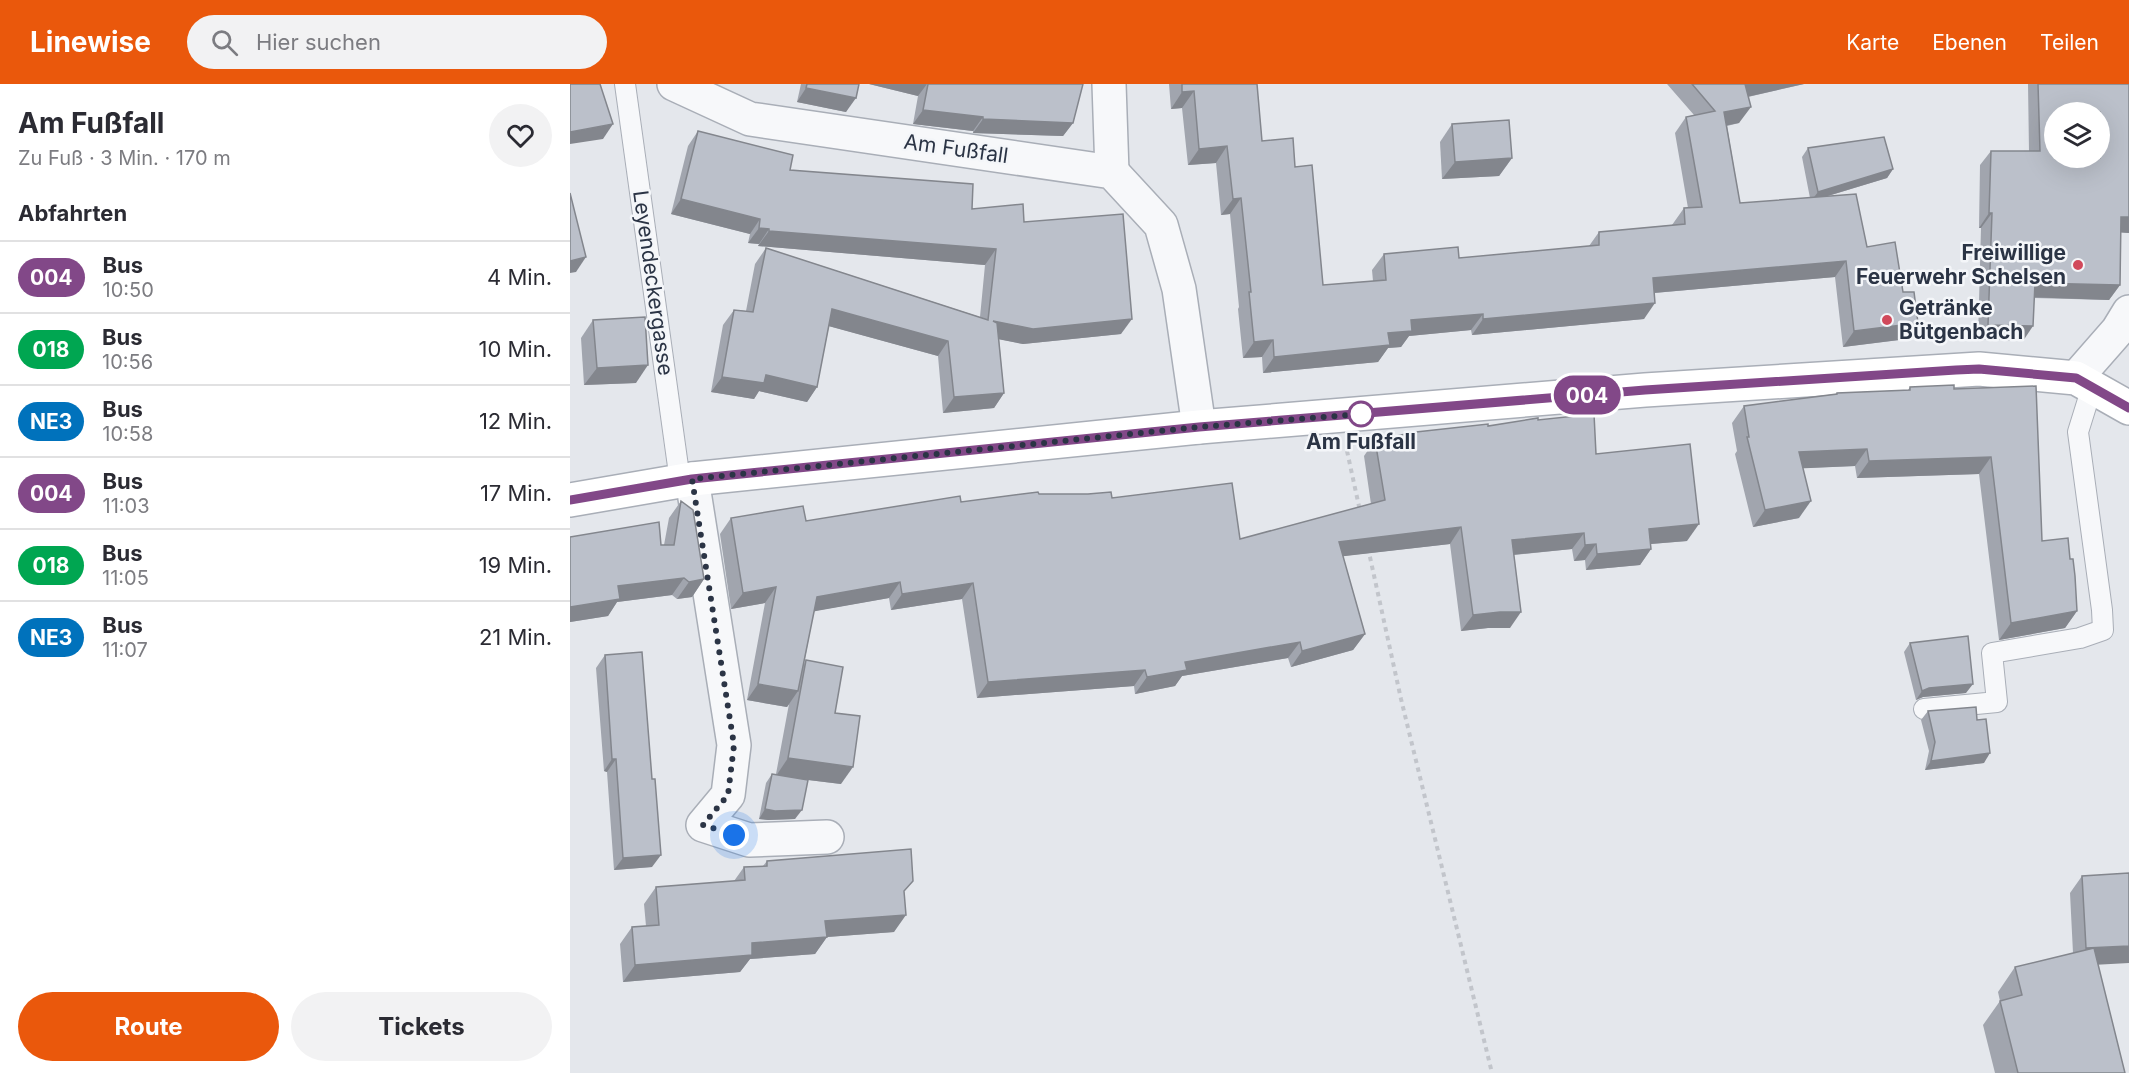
<!DOCTYPE html>
<html lang="de">
<head>
<meta charset="utf-8">
<style>
  :root { --surface:#fff; --page:#f2f2f3; --text:#2b2b33; --muted:#7c7c81; --line:#e1e1e2; --accent:#ea580c }
  body { margin:0; font-family:Inter,sans-serif; background:var(--page); color:var(--text); height:100vh; display:flex; flex-direction:column; font-size:22px; white-space:nowrap }
  * { box-sizing:border-box; margin:0 }
  p { font-size:20px; color:var(--muted) }
  .icon { flex:none; width:33px; height:33px; fill:none; stroke:currentColor; stroke-width:2; stroke-linecap:round; stroke-linejoin:round }
  .map { position:relative; flex:1; overflow:hidden }
  .drawer { display:flex; flex-direction:column; background:var(--surface); width:570px }
  .drawer>* { flex:none }
  .badge { padding:0 12px; border-radius:20px; font-size:21px; line-height:39px }
  .fabs { position:absolute; left:1474px; top:18px; display:grid; gap:12px }
  .fabs a { display:grid; place-items:center; width:66px; height:66px; border-radius:50%; background:var(--surface); box-shadow:0 6px 24px #0002; font-size:30px }
  .you { position:absolute; width:30px; height:30px; margin:-15px; border:4px solid #fff; border-radius:50%; background:#1a73e8; box-shadow:0 0 0 9px #1a73e833 }
  .map>.badge { position:absolute; translate:-50% -50%; box-shadow:0 0 0 3px #fff }
  h2 { padding:0 18px; font-size:22px; line-height:54px }
  .round { display:grid; place-items:center; flex:none; width:63px; height:63px; border-radius:32px; background:var(--page) }
  .head { display:flex; align-items:center; justify-content:space-between; height:102px; padding:0 18px }
  h1 { font-size:28px; font-weight:700; line-height:45px }
  .cta { display:flex; gap:12px; margin-top:auto; padding:12px 18px }
  .cta a { flex:1; height:69px; border-radius:36px; background:var(--accent); color:#fff; font-size:24px; font-weight:700; line-height:69px; text-align:center }
  .cta a+a { background:var(--page); color:var(--text) }
  ul { padding:0; list-style:none }
  li { display:flex; align-items:center; gap:18px; height:72px; padding:0 18px; border-top:2px solid var(--line) }
  li div { flex:1 }
  li b { display:block; font-size:22px }
  li em { font-style:normal }
  li .badge { min-width:66px; font-weight:700; text-align:center }
  header { display:flex; align-items:center; gap:36px; box-sizing:border-box; height:84px; padding:0 30px; background:var(--accent); color:#fff }
  header strong { font-size:28px }
  nav { display:flex; gap:33px; margin-inline-start:auto; font-size:21px }
  .search { width:420px; height:54px; background:var(--page); display:flex; align-items:center; gap:15px; box-sizing:border-box; padding:0 21px; border-radius:33px; color:var(--muted); font-size:22px }
  main { display:flex; flex:1; min-height:0 }
  .map>svg:first-child { display:block }
  .lines { fill:none; stroke-linecap:round; stroke-linejoin:round }
  .lane-casing { stroke:#a9aeb7; stroke-width:22 }
  .street-casing { stroke:#a9aeb7; stroke-width:36 }
  .secondary-casing { stroke:#a9aeb7; stroke-width:36 }
  .path { stroke:#c2c5cb; stroke-width:4; stroke-dasharray:4.5 4.5; stroke-linecap:butt }
  .lane { stroke:#f7f8fa; stroke-width:20 }
  .street { stroke:#f7f8fa; stroke-width:33 }
  .secondary { stroke:#fff; stroke-width:33 }
  .wall { fill:#a1a5ae }
  .shaded-wall { fill:#83868d }
  .building { fill:#bbc0ca; stroke:#83868d; stroke-width:1.5; fill-rule:evenodd }
  .line-casing { stroke:#fff; stroke-width:14 }
  .line { stroke:#824888; stroke-width:9 }
  .walk { stroke:#2b3445; stroke-width:6; stroke-dasharray:0 10.8 }
  .poi-dot { fill:#d1495b; stroke:#f4f6f9; stroke-width:2 }
  .stop-dot { fill:#fff; stroke:#824888; stroke-width:3 }
  .labels { text-anchor:middle; stroke-width:5; stroke-linejoin:round; paint-order:stroke }
  .street-label { font-size:21px; fill:#2b3445; stroke:#f4f6f9 }
  .poi-label { font-size:21px; font-weight:bold; fill:#2b3445; stroke:#f4f6f9; text-anchor:end }
  .stop-label { font-size:21px; font-weight:bold; fill:#2b3445; stroke:#f4f6f9 }
</style>
</head>
<body>
<header>
<strong>Linewise</strong>
<div class="search"><svg class="icon" aria-label="search" viewBox="0 0 24 24"><circle cx="10" cy="10" r="6"/><path d="M15 15l6 6"/></svg>Hier suchen</div>
<nav><a>Karte</a><a>Ebenen</a><a>Teilen</a></nav>
</header>
<main>
<section class="drawer">
<div class="head"><div><h1>Am Fußfall</h1><p>Zu Fuß · 3 Min. · 170 m</p></div><a class="round"><svg class="icon" aria-label="heart" viewBox="0 0 24 24"><path d="M12 20l-8-8c-3-5 5-10 8-4 3-6 11-1 8 4z"/></svg></a></div>
<h2>Abfahrten</h2>
<ul>
<li><span class="badge" style="background:#824888;color:#fff">004</span><div><b>Bus</b><p>10:50</p></div><em>4 Min.</em></li>
<li><span class="badge" style="background:#00a651;color:#fff">018</span><div><b>Bus</b><p>10:56</p></div><em>10 Min.</em></li>
<li><span class="badge" style="background:#0072bc;color:#fff">NE3</span><div><b>Bus</b><p>10:58</p></div><em>12 Min.</em></li>
<li><span class="badge" style="background:#824888;color:#fff">004</span><div><b>Bus</b><p>11:03</p></div><em>17 Min.</em></li>
<li><span class="badge" style="background:#00a651;color:#fff">018</span><div><b>Bus</b><p>11:05</p></div><em>19 Min.</em></li>
<li><span class="badge" style="background:#0072bc;color:#fff">NE3</span><div><b>Bus</b><p>11:07</p></div><em>21 Min.</em></li>
</ul>
<div class="cta"><a>Route</a><a>Tickets</a></div>
</section>
<div class="map">
<svg width="1559" height="989" viewBox="0 0 1559 989">
  <rect width="100%" height="100%" fill="#e4e7ec"/>
  <g class="lines">
    <g class="lane-casing">
      <g id="lane">
        <polyline points="55,0 110,397"/>
        <polyline points="1354,625 1427,618 1422,569 1510,554 1533,546 1532,526 1508,348 1522,303"/>
      </g>
    </g>
    <g class="street-casing">
      <g id="street">
        <polyline points="104,0 180,35 542,88 591,141 609,205 629,343"/>
        <polyline points="539,0 542,88"/>
        <polyline points="1506,294 1548,246 1559,228"/>
        <polyline points="122,395 164,661 158,711 133,741 179,756 257,753"/>
      </g>
    </g>
    <g class="secondary-casing">
      <polyline id="secondary" points="0,416 122,395 629,343 1075,306 1409,285 1506,294 1559,324"/>
    </g>
    <g class="path">
      <polyline points="777,367 790,427"/>
      <polyline points="798,464 831,615 922,989"/>
    </g>
    <use href="#lane" class="lane"/>
    <use href="#street" class="street"/>
    <use href="#secondary" class="secondary"/>
  </g>
  <g class="wall">
    <polygon points="231,0 289,0 276,28 227,18"/>
    <polygon points="299,0 513,0 503,39 493,52 403,49 403,47 343,40 348,12"/>
    <polygon points="599,0 687,0 692,57 725,83 753,201 803,197 802,186 814,170 889,174 1019,162 1029,148 1102,141 1114,124 1118,124 1105,49 1116,33 1124,31 1097,0 1234,0 1178,13 1169,39 1157,42 1170,119 1240,114 1232,73 1238,64 1323,85 1317,94 1258,112 1333,208 1348,239 1337,255 1273,263 1265,193 1084,209 1074,235 902,251 901,246 839,252 831,263 818,264 808,278 693,289 692,273 673,274 668,225 669,223 660,130 651,131 646,79 618,81 612,24 601,25"/>
    <polygon points="1458,0 1559,0 1559,149 1551,148 1550,201 1539,216 1464,214 1453,257 1408,255 1411,144 1409,144 1410,81 1421,67 1459,67"/>
    <polygon points="882,40 942,74 929,92 872,95 870,58"/>
    <polygon points="128,47 220,86 402,125 454,138 551,250 453,260 429,255 434,309 424,324 373,329 368,272 259,242 247,303 237,318 189,307 184,315 141,308 153,241 164,226 176,227 185,180 196,164 410,233 415,181 188,162 189,160 178,159 180,150 101,130 118,62"/>
    <polygon points="23,236 66,299 14,301 11,254"/>
    <polygon points="1340,303 1384,305 1472,457 1507,527 1495,544 1429,556 1409,390 1287,394 1285,382 1233,384 1229,434 1183,443 1165,370 1167,367 1162,339 1174,322 1265,310 1267,309 1338,306"/>
    <polygon points="968,336 1026,370 1117,457 1081,460 1081,465 1070,481 1016,486 1015,476 1004,477 1002,465 944,471 940,544 918,544 891,547 880,460 773,472 795,550 783,566 721,583 718,574 612,592 605,602 565,610 564,602 407,614 392,515 321,526 319,514 244,527 234,580 236,576 265,629 271,700 238,696 225,735 198,736 189,735 196,699 202,690 206,690 219,620 217,623 177,616 195,519 161,525 150,450 161,434 236,437 391,418 469,410 542,414 670,455 801,420 794,372 805,356"/>
    <polygon points="111,417 134,495 122,513 107,515 102,511 47,518 38,532 0,538 0,453 94,461 99,434"/>
    <polygon points="1340,559 1396,609 1353,613 1346,616 1334,568"/>
    <polygon points="35,571 82,783 44,786 37,688 34,687 26,584"/>
    <polygon points="1358,627 1407,636 1414,679 1355,686 1359,667 1351,636"/>
    <polygon points="197,777 334,809 324,848 257,853 245,870 180,875 170,888 53,898 50,860 62,843 76,842 74,820 86,803 164,797 174,783 193,782"/>
    <polygon points="1512,792 1528,881 1555,989 1425,989 1413,941 1430,917 1428,908 1445,883 1503,869 1500,809"/>
  </g>
  <g class="shaded-wall">
    <polygon points="299,0 357,0 348,12"/>
    <polygon points="1175,0 1234,0 1163,16"/>
    <polygon points="236,4 286,14 276,28 227,18"/>
    <polygon points="624,7 612,24 601,25 612,8"/>
    <polygon points="1181,23 1169,39 1143,44 1154,28"/>
    <polygon points="353,26 413,33 403,47 343,40"/>
    <polygon points="413,35 503,39 493,52 403,49"/>
    <polygon points="43,40 33,55 0,60 0,48"/>
    <polygon points="657,62 646,79 618,81 629,65"/>
    <polygon points="942,74 929,92 872,95 885,78"/>
    <polygon points="1323,85 1317,94 1241,117 1248,108"/>
    <polygon points="671,114 660,130 651,131 663,115"/>
    <polygon points="111,115 190,135 180,150 101,130"/>
    <polygon points="1419,129 1422,129 1411,144 1409,144"/>
    <polygon points="1551,133 1559,133 1559,149 1541,148"/>
    <polygon points="189,144 199,145 189,160 178,159"/>
    <polygon points="199,147 426,165 415,181 188,162"/>
    <polygon points="16,173 6,188 0,189 0,177"/>
    <polygon points="1276,177 1265,193 1072,210 1083,194"/>
    <polygon points="1465,199 1550,201 1539,216 1455,213"/>
    <polygon points="1085,219 1074,235 902,251 913,235"/>
    <polygon points="262,225 378,257 368,272 251,240"/>
    <polygon points="913,230 901,246 839,252 831,263 818,264 808,278 693,289 704,273 818,249 841,236"/>
    <polygon points="562,235 551,250 453,260 412,252 423,237"/>
    <polygon points="1348,239 1337,255 1273,263 1284,247"/>
    <polygon points="1418,241 1463,242 1453,257 1408,255"/>
    <polygon points="703,256 692,273 673,274 684,258"/>
    <polygon points="78,281 66,299 14,301 27,284"/>
    <polygon points="196,291 247,303 237,318 189,307 184,315 141,308 152,293"/>
    <polygon points="434,309 424,324 373,329 384,313"/>
    <polygon points="1297,365 1285,382 1218,385 1229,368"/>
    <polygon points="1421,373 1409,390 1287,394 1299,377"/>
    <polygon points="1241,417 1229,434 1183,443 1195,426"/>
    <polygon points="1129,440 1117,457 1068,461 1079,445"/>
    <polygon points="891,443 880,460 758,474 769,458"/>
    <polygon points="1014,449 1002,465 931,472 942,456"/>
    <polygon points="1026,460 1015,476 1004,477 1015,461"/>
    <polygon points="1081,465 1070,481 1016,486 1027,470"/>
    <polygon points="114,494 102,511 47,518 38,532 0,538 0,523 48,502"/>
    <polygon points="134,495 122,513 107,515 119,498"/>
    <polygon points="330,498 319,514 235,529 247,513"/>
    <polygon points="403,499 392,515 321,526 332,510"/>
    <polygon points="206,503 195,519 161,525 173,509"/>
    <polygon points="1507,527 1495,544 1429,556 1441,539"/>
    <polygon points="930,528 951,528 940,544 918,544 891,547 903,531"/>
    <polygon points="795,550 783,566 721,583 732,567"/>
    <polygon points="730,558 718,574 612,592 605,602 565,610 577,593 615,578"/>
    <polygon points="575,586 564,602 407,614 418,598"/>
    <polygon points="188,600 228,607 217,623 177,616"/>
    <polygon points="1403,600 1396,609 1353,613 1346,616 1352,607 1359,604"/>
    <polygon points="1420,669 1414,679 1355,686 1361,677"/>
    <polygon points="218,674 283,683 271,700 206,692"/>
    <polygon points="42,675 46,675 37,688 34,687"/>
    <polygon points="195,725 232,726 225,735 198,736 189,735"/>
    <polygon points="91,771 82,783 44,786 53,774"/>
    <polygon points="336,831 324,848 257,853 245,870 180,875 170,888 53,898 65,881 182,859 255,837"/>
    <polygon points="1559,862 1559,879 1504,882 1516,864"/>
  </g>
  <g class="building">
    <polygon points="0,0 30,0 43,40 0,48"/>
    <polygon points="237,0 289,0 286,14 236,4"/>
    <polygon points="358,0 513,0 503,39 413,35 413,33 353,26"/>
    <polygon points="612,0 687,0 692,57 723,54 725,83 742,81 753,201 816,196 814,170 888,163 889,174 1029,161 1029,148 1115,140 1114,124 1132,123 1116,33 1145,27 1122,0 1175,0 1181,23 1154,28 1170,119 1286,110 1297,163 1325,158 1333,208 1344,208 1348,239 1284,247 1276,177 1083,194 1085,219 913,235 913,230 841,236 842,247 818,249 820,261 704,273 703,256 684,258 679,208 681,208 671,114 663,115 657,62 629,65 624,7 612,8"/>
    <path d="M1468 0H1559V133H1551L1550 201 1465 199 1463 242 1418 241 1422 129H1419L1421 67H1470ZM1485 28H1530V74H1485Z"/>
    <polygon points="939,36 942,74 885,78 882,40"/>
    <polygon points="128,47 223,71 220,86 403,100 402,125 453,120 454,138 553,130 562,235 463,245 423,237 427,239 434,309 384,313 378,257 262,225 247,303 196,291 194,299 152,293 164,226 183,228 196,164 418,236 426,165 199,147 199,145 189,144 190,135 111,115"/>
    <polygon points="1314,53 1323,85 1248,108 1238,64"/>
    <polygon points="0,109 16,173 0,177"/>
    <polygon points="75,233 78,281 27,284 23,236"/>
    <polygon points="1384,301 1384,305 1466,302 1472,457 1498,454 1500,475 1503,475 1505,492 1507,527 1441,539 1421,373 1299,377 1297,365 1229,368 1241,417 1195,426 1177,353 1179,353 1174,322 1267,310 1267,309 1340,306 1340,303"/>
    <polygon points="1024,330 1026,370 1120,360 1129,440 1079,445 1081,465 1027,470 1026,460 1015,461 1014,449 942,456 951,528 930,528 903,531 891,443 769,458 795,550 732,567 730,558 615,578 617,586 577,593 575,586 418,598 403,499 332,510 330,498 247,513 228,607 188,600 206,503 173,509 161,434 233,422 236,437 390,412 391,418 468,408 469,410 518,410 541,408 542,414 662,399 670,455 815,416 805,356 846,348 918,340 918,342 968,334 968,336"/>
    <polygon points="111,417 123,426 134,495 119,498 114,494 48,502 50,515 0,523 0,453 89,438 91,461 104,461"/>
    <polygon points="1398,552 1403,600 1359,604 1352,607 1340,559"/>
    <polygon points="72,568 82,695 85,695 91,771 53,774 46,675 42,675 35,571"/>
    <polygon points="236,576 273,583 265,629 290,632 283,683 218,674"/>
    <polygon points="1406,623 1407,636 1416,635 1420,669 1361,677 1365,658 1358,627"/>
    <polygon points="202,690 238,696 232,726 205,727 195,725"/>
    <polygon points="341,765 343,797 334,807 336,831 255,837 257,853 182,859 182,871 65,881 62,843 89,841 86,803 175,796 174,783 197,782 197,777"/>
    <polygon points="1559,789 1559,862 1516,864 1512,792"/>
    <polygon points="1524,864 1555,989 1448,989 1430,917 1452,911 1445,883"/>
  </g>
  <g class="lines">
    <g class="line-casing">
      <polyline id="line" points="0,416 122,395 629,343 1075,306 1386,286 1409,285 1506,294 1559,324"/>
    </g>
    <use href="#line" class="line"/>
    <polyline class="walk" points="164,751 133,741 158,711 164,661 122,395 629,343 791,330"/>
  </g>
  <g class="poi-dot">
    <circle cx="1508" cy="181" r="6"/>
    <circle cx="1317" cy="236" r="6"/>
  </g>
  <circle class="stop-dot" cx="791" cy="330" r="12"/>
  <g class="labels">
    <g class="street-label">
      <text transform="translate(386 65) rotate(8)" y="7">Am Fußfall</text>
      <text transform="translate(83 199) rotate(82)" y="7">Leyendeckergasse</text>
    </g>
    <g class="poi-label">
      <text x="1496" y="176">Freiwillige<tspan x="1496" dy="24">Feuerwehr Schelsen</tspan></text>
      <text x="1329" y="231" text-anchor="start">Getränke<tspan x="1329" dy="24">Bütgenbach</tspan></text>
    </g>
    <g class="stop-label">
      <text x="791" y="365">Am Fußfall</text>
    </g>
  </g>
</svg>
<div class="fabs">
<a><svg class="icon" aria-label="layers" viewBox="0 0 24 24"><path d="M12 4l9 5-9 5-9-5zM3 14l9 5 9-5"/></svg></a>
</div>
<div class="you" style="left:164px;top:751px"></div>
<b class="badge" style="left:1017px;top:311px;background:#824888;color:#fff">004</b>
</div>
</main>
</body>
</html>
